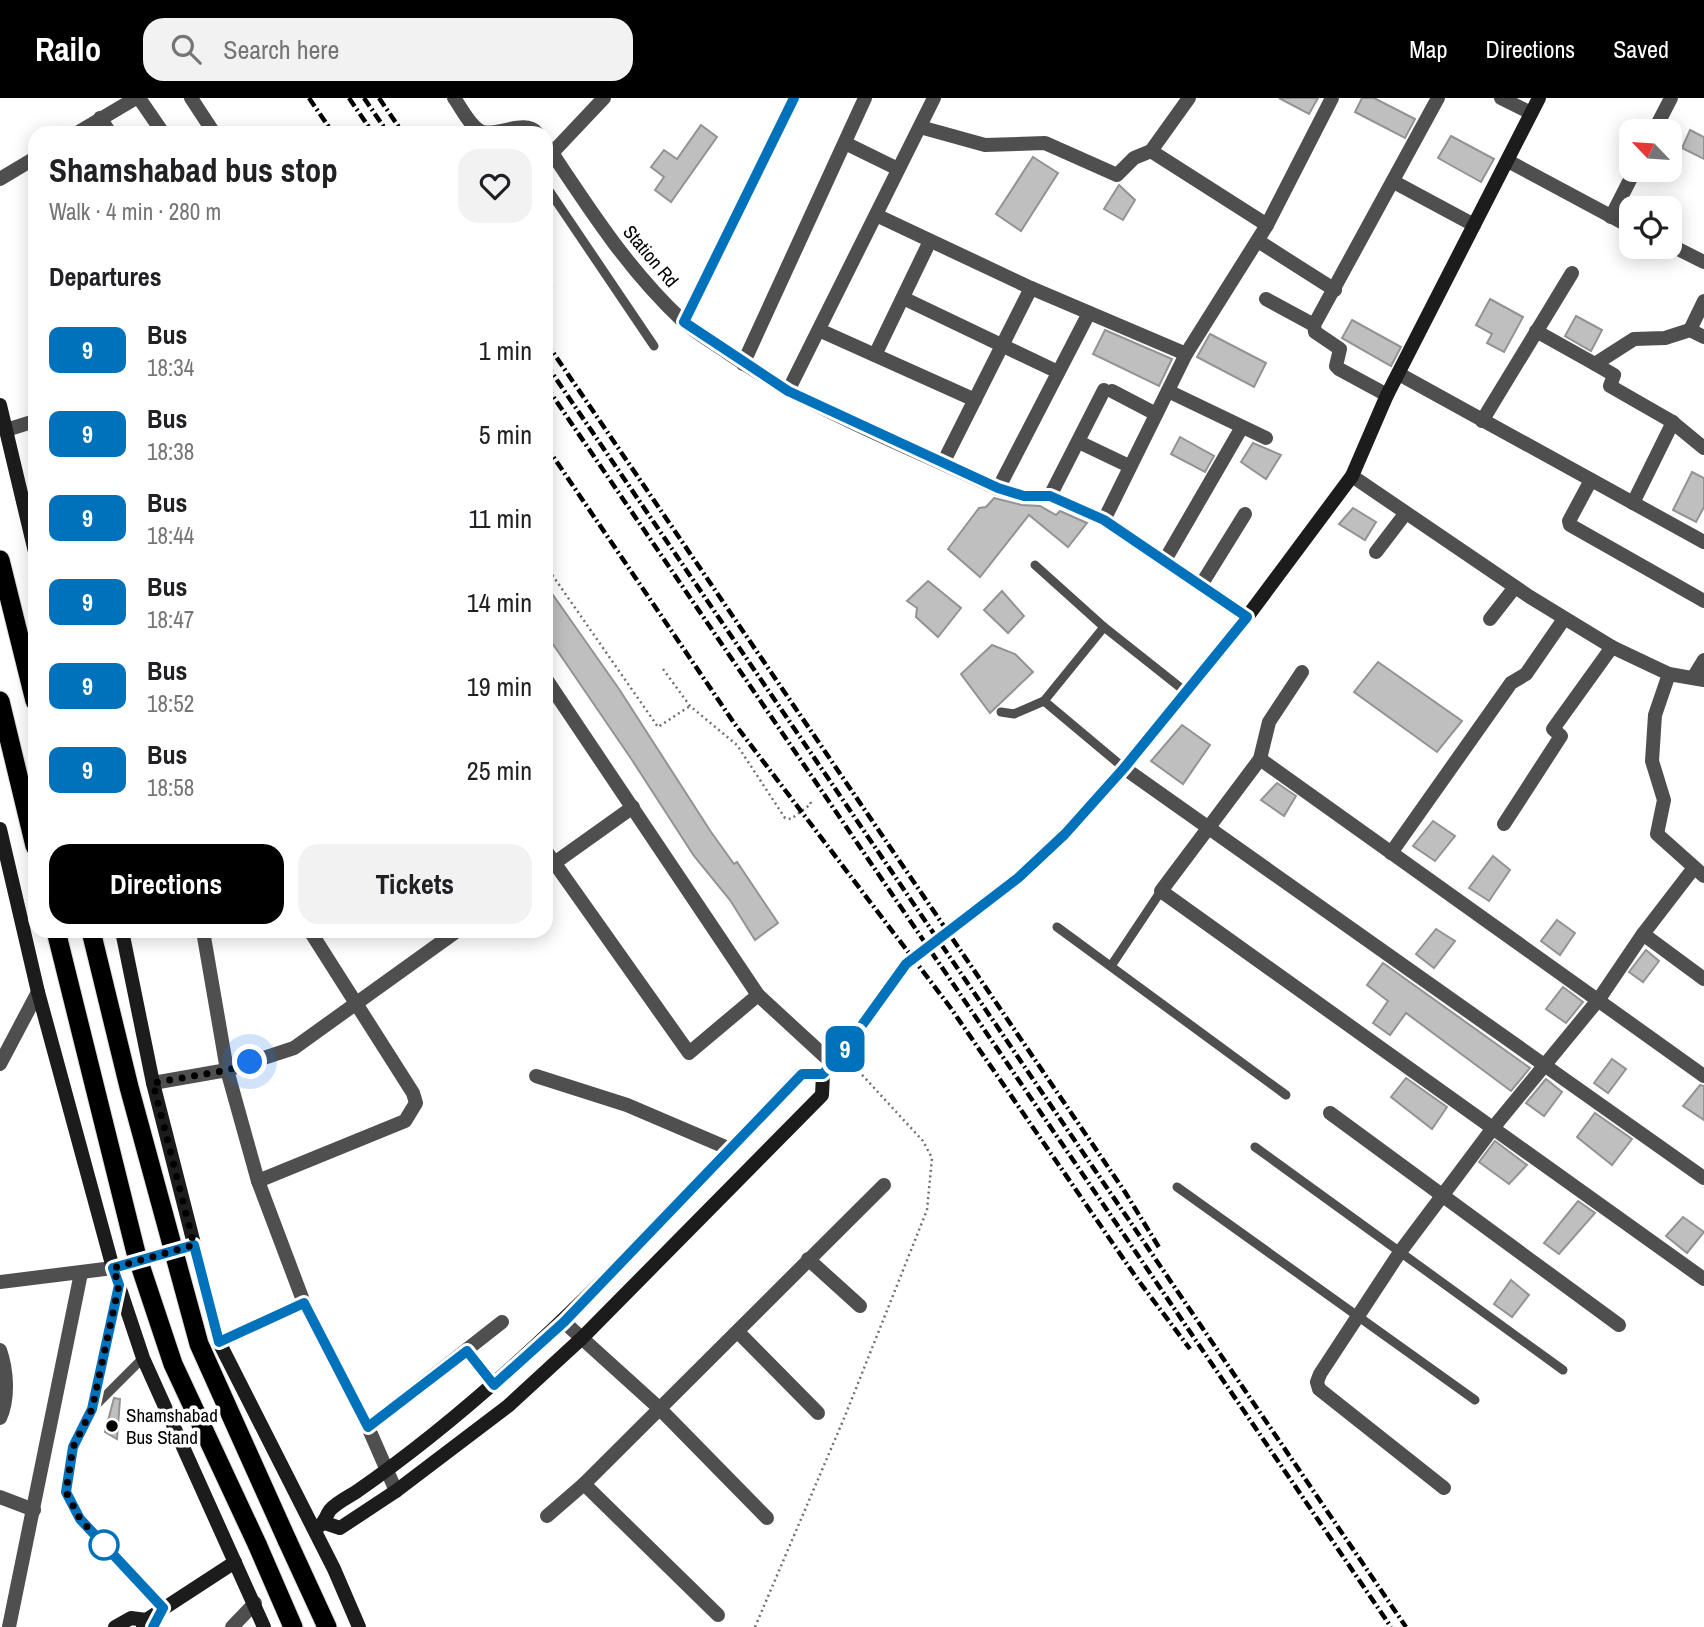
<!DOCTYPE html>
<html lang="en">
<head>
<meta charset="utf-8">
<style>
  :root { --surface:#fff; --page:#f2f2f2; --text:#202124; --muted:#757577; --accent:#000 }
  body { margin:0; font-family:"Archivo Narrow",sans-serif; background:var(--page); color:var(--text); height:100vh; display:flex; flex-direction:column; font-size:26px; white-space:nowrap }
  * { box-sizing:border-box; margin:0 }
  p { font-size:23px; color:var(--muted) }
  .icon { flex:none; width:38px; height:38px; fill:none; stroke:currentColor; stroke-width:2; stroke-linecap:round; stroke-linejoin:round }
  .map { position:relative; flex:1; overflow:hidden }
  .drawer { position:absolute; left:28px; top:28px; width:525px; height:812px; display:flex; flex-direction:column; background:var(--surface); border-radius:21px; box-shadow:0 4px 18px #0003 }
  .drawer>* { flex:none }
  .badge { padding:0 14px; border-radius:10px; font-size:24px; line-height:46px }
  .needle { width:46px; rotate:295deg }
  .tools { position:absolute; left:1619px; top:21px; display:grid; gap:14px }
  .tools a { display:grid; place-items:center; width:63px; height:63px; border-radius:14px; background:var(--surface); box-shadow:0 4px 18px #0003; font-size:35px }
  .you { position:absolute; width:35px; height:35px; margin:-18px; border:5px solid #fff; border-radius:50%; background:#1a73e8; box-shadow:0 0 0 10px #1a73e833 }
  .map>.badge { position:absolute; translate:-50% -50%; box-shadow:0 0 0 4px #fff }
  h2 { padding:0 21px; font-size:26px; line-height:63px }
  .round { display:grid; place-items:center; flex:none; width:74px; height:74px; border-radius:21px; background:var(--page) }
  .summary { display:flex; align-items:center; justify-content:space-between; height:119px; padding:0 21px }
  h1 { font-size:33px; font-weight:700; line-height:52px }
  .button { display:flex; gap:14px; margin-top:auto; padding:14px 21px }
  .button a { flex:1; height:80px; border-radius:21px; background:var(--accent); color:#fff; font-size:28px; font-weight:700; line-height:80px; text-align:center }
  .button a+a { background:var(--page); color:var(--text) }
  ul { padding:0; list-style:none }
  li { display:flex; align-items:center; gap:21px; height:84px; padding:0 21px }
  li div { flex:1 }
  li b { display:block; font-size:26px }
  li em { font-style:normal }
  li .badge { min-width:77px; font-weight:700; text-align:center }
  header { display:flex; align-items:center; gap:42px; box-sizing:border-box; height:98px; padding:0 35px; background:var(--accent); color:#fff }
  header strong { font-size:33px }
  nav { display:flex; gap:38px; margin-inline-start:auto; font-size:24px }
  .search { width:490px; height:63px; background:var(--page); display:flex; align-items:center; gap:18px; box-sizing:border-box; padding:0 24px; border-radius:21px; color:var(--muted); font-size:26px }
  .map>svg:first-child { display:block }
  .building { fill:#bfbfbf; stroke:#939393; stroke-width:2 }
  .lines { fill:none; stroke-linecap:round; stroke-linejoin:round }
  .trunk-casing { stroke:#dbdbdb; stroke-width:21 }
  .path { stroke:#717171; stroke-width:2.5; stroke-dasharray:2 3.5; stroke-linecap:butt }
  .service { stroke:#4f4f4f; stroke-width:9 }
  .minor { stroke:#4f4f4f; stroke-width:14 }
  .secondary { stroke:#1c1c1c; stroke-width:14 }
  .trunk { stroke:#000; stroke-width:19 }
  .rail { stroke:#000; stroke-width:4.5; stroke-dasharray:10 3.5 2 3.5; stroke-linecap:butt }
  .trunk-bridge-casing { stroke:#dbdbdb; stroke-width:21; stroke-linecap:butt }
  .trunk-bridge { stroke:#000; stroke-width:19 }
  .line-casing { stroke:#fff; stroke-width:16 }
  .line { stroke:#0072bc; stroke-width:10 }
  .walk { stroke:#000; stroke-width:7; stroke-dasharray:0 12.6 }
  .poi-dot { fill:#000; stroke:#fff; stroke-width:2.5 }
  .stop-dot { fill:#fff; stroke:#0072bc; stroke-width:3.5 }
  .labels { text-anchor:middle; stroke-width:7; stroke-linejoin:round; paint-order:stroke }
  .street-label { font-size:19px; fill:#000; stroke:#fff }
  .poi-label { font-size:19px; fill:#000; stroke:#fff; text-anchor:start }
</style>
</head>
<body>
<header>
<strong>Railo</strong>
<div class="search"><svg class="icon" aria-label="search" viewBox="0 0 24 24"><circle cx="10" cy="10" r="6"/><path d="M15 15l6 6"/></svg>Search here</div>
<nav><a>Map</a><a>Directions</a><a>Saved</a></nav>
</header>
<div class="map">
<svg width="1704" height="1529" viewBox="0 0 1704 1529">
  <rect width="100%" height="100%" fill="#fff"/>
  <g class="building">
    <polygon points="1279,0 1318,0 1309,16"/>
    <polygon points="1362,0 1374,0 1415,21 1405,40 1355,14"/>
    <polygon points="701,27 717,39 671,104 655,92 664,79 651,69 664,52 677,61"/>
    <polygon points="1690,32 1704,39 1704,61 1682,50"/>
    <polygon points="1451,38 1494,61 1481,84 1438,60"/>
    <polygon points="1033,59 1058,75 1021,133 996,116"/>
    <polygon points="1119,87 1135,102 1123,122 1104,111"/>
    <polygon points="1490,201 1523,219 1504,254 1487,245 1492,236 1476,227"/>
    <polygon points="1576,218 1602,232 1591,253 1565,238"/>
    <polygon points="1352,222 1401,249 1391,268 1342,240"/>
    <polygon points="1105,232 1172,261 1159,288 1093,256"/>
    <polygon points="1210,236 1266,265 1254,289 1197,259"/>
    <polygon points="1180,339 1214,358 1205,374 1171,356"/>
    <polygon points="1253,345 1281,357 1266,381 1241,364"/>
    <polygon points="1692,374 1704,380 1704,409 1696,424 1673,412"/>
    <polygon points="994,400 1022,407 1040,408 1056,417 1060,413 1087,425 1068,449 1029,417 980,479 948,451 979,410 986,409"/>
    <polygon points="1353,410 1376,424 1365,442 1339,426"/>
    <polygon points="928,483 961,510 938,539 916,519 917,510 907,503"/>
    <polygon points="546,487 619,591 711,734 734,766 737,764 778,825 755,842 730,802 694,758 632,662 546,536"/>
    <polygon points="1002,493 1024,518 1008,535 984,512"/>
    <polygon points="992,547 1015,556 1033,574 990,615 961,576"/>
    <polygon points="1378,564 1462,623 1437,654 1354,594"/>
    <polygon points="1182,627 1210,647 1183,686 1151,663"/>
    <polygon points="1277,685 1296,698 1284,718 1261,702"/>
    <polygon points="1433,723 1455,738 1435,763 1413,748"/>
    <polygon points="1493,758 1510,772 1489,803 1469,790"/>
    <polygon points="1557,822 1575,835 1560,857 1541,843"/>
    <polygon points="1436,831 1455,843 1434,870 1416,856"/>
    <polygon points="1646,852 1659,863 1643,884 1629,874"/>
    <polygon points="1383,865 1530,970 1511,993 1406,915 1390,937 1373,925 1388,903 1367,887"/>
    <polygon points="1563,889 1583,904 1566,925 1546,911"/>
    <polygon points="1612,961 1626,971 1608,995 1594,985"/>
    <polygon points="1406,980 1447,1009 1432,1031 1391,999"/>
    <polygon points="1546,981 1562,994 1544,1018 1526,1005"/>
    <polygon points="1700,987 1704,988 1704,1022 1683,1008"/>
    <polygon points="1595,1015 1632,1041 1612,1067 1577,1039"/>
    <polygon points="1495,1043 1527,1067 1509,1086 1479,1064"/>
    <polygon points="1578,1103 1595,1115 1559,1156 1544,1145"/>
    <polygon points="1683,1119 1704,1134 1687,1155 1666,1138"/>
    <polygon points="1511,1182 1529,1197 1512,1219 1494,1206"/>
    <polygon points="114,1300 120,1301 117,1341 105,1334"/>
  </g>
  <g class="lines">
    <g class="trunk-casing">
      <g id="trunk">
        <polyline points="0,462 35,603"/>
        <polyline points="0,603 35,748"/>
        <polyline points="287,1442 327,1529"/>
        <polyline points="257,1446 293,1529"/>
      </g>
    </g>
    <g class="path">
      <polyline points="546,180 552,190 546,196"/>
      <polyline points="546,222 546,225"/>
      <polyline points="546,468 658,629 690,608"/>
      <polyline points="663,571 690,608 737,647 785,720 791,721 811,706 810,703"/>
      <polyline points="755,1529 845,1318 927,1112 932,1060 923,1043 853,967"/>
    </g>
    <g class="service">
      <polyline points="546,88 654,248"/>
      <polyline points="1035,467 1104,529"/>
      <polyline points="1001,614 1014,616 1044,603"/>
      <polyline points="1124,670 1044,603 1104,529 1186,594"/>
      <polyline points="1057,829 1286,997"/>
      <polyline points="1111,868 1161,793"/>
      <polyline points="1255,1049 1563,1272"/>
      <polyline points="1177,1089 1475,1302"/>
      <polyline points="143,1260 92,1311 73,1349 66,1394 80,1421 163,1511"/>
      <polyline points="92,1309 118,1190"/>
    </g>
    <g class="minor">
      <polyline points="139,0 163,35"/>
      <polyline points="191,0 214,35"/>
      <path d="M454 0C461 9 471 31 483 34 499 38 525 21 537 35"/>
      <polyline points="1501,0 1531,15"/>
      <polyline points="100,20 110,35"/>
      <polyline points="920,29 985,47 1045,45 1117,77 1134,60 1151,53 1189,0"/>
      <polyline points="1654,33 1671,0"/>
      <polyline points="77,35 136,0"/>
      <polyline points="845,45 898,71"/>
      <polyline points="546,47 552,55 604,0"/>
      <polyline points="1151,53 1267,127"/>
      <path d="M552 55C591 114 631 175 683 223 694 234 709 242 722 251 806 310 905 347 998 391L1024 398H1050L1104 422 1247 519"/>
      <polyline points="1508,63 1631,129"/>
      <polyline points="0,81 35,60"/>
      <polyline points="1394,84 1474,127"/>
      <polyline points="876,117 1031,190 1186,256"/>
      <polyline points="1611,119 1635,72"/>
      <polyline points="1258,143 1335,192"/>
      <polyline points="1670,147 1704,164"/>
      <polyline points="903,200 1058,274"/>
      <polyline points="1266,201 1314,227 1315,234 1340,251 1336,268 1339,271 1387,297"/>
      <polyline points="684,224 794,0"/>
      <polyline points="1314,227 1438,0"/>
      <polyline points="819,232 975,302"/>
      <polyline points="1690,232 1704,203"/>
      <polyline points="1536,233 1595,266 1634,241 1665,240 1690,232 1704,239"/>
      <polyline points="875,257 930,143"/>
      <polyline points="743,266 865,0"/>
      <polyline points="1595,266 1614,277 1610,288 1671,323 1704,350"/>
      <polyline points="1399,276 1704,444"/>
      <polyline points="788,293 934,0"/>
      <polyline points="1112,293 1156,316"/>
      <polyline points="1168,293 1266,340"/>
      <polyline points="1482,323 1572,175"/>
      <polyline points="6,332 35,323"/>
      <polyline points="1085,347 1129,368"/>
      <polyline points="943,365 1031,190"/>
      <polyline points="1352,378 1530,499 1612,549 1669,576 1704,582"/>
      <polyline points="1591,382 1569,423 1570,427 1704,503"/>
      <polyline points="998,391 1089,215"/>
      <polyline points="1050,398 1104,292"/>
      <polyline points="1633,405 1673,324"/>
      <polyline points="1104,422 1186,256 1267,127 1332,0"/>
      <polyline points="1376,454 1405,416"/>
      <polyline points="1165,462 1242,329"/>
      <polyline points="1201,487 1245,416"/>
      <polyline points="1490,521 1515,489"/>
      <polyline points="1302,574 1269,624 1260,661 1161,793 1704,1181"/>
      <polyline points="1669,576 1655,617 1652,663 1664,702 1657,736 1704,778"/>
      <polyline points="1693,580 1704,562"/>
      <polyline points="546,581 758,897 832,965"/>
      <polyline points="1260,661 1704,978"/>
      <polyline points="1124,670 1704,1080"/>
      <polyline points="1504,726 1561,638 1553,631 1612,549"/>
      <polyline points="546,753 689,955 758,897"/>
      <polyline points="1391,755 1511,585 1526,576 1564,521"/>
      <polyline points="546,771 633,709"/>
      <polyline points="203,833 227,972 258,1083 304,1205 368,1329 396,1393"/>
      <polyline points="1643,836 1704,881"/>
      <polyline points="0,966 38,894"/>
      <polyline points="536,978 627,1007 730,1051"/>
      <polyline points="153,985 227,972 294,950 457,833"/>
      <polyline points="1330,1015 1619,1227"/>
      <polyline points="258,1083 405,1023 416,1005 413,995 310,833"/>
      <polyline points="808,1161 860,1208"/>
      <polyline points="0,1184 113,1170 194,1147"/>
      <polyline points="564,1224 659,1310 767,1420"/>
      <polyline points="738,1234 818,1315"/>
      <polyline points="219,1244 304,1205"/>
      <path d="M0 1252C7 1272 9 1301 0 1320"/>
      <polyline points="467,1253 494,1287"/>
      <polyline points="368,1329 502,1224"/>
      <polyline points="584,1386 718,1517"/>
      <polyline points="1444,1390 1319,1291 1317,1284 1320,1276 1400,1154 1493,1030 1599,901 1643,836 1693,771"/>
      <polyline points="0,1399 34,1412"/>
      <polyline points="547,1418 584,1386 884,1087"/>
      <polyline points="9,1529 81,1175"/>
      <polyline points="232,1529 255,1505"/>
    </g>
    <g class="secondary">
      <polyline points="0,307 35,454"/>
      <polyline points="0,731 38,894 113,1170 143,1260 264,1529"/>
      <polyline points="122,833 153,985 219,1244 334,1471 359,1529"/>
      <polyline points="325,1425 340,1430 396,1393 508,1308 582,1240 822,997 823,976 842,955 906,866 1018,780 1065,736 1124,670 1247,519 1352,378 1387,297 1539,0"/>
      <path d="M318 1429C326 1424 325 1419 330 1412 336 1405 348 1399 356 1394 525 1277 660 1123 801 976H823"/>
      <polyline points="115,1529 131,1520 146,1522"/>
      <polyline points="143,1529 146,1522 235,1464"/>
    </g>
    <use href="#trunk" class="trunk"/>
    <g class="rail">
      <polyline points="309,0 333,35"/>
      <polyline points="349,0 373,35"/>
      <polyline points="364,0 388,35"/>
      <polyline points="379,0 403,35"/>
      <polyline points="546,244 1125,1094 1160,1151"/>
      <polyline points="546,266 1406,1529"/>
      <polyline points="546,288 1391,1529"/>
      <polyline points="546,348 734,625 950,909 1138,1182 1190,1251"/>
    </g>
    <g class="trunk-bridge-casing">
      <g id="trunk-bridge">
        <polyline points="56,833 136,1155 173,1266 257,1446"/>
        <polyline points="91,833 129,989 199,1246 287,1442"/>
      </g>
    </g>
    <use href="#trunk-bridge" class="trunk-bridge"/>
  </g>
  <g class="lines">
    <g class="line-casing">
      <polyline id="line" points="153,1529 163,1510 80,1421 66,1394 73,1349 92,1311 119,1187 113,1170 194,1147 219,1244 304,1205 368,1329 467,1253 494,1287 564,1224 802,976 823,976 842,955 906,866 1018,780 1065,736 1124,670 1247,519 1104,422 1050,398 1024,398 998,390 788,293 684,224 794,0"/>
    </g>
    <use href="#line" class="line"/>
    <polyline class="walk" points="104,1447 80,1421 66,1394 73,1349 92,1311 119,1187 113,1170 194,1147 153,985 228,972 250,964"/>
  </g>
  <circle class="poi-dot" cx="112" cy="1328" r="7"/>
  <circle class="stop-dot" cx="104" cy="1447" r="14"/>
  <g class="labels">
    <g class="street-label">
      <text transform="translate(651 158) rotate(50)" y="7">Station Rd</text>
    </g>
    <g class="poi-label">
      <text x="126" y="1324">Shamshabad<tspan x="126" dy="22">Bus Stand</tspan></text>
    </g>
  </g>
</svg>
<div class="tools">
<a><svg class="needle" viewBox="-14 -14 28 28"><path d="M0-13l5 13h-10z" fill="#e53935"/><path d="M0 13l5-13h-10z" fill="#757577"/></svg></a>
<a><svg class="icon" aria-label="locate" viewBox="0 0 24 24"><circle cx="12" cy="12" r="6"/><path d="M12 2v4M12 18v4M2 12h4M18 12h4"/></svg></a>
</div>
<div class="you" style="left:250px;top:964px"></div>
<b class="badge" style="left:845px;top:951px;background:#0072bc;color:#fff">9</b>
<section class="drawer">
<div class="summary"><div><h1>Shamshabad bus stop</h1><p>Walk · 4 min · 280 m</p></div><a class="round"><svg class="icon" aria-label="heart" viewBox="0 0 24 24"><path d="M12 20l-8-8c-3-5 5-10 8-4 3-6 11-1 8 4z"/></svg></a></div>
<h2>Departures</h2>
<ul>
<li><span class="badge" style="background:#0072bc;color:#fff">9</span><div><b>Bus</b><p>18:34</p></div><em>1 min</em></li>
<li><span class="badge" style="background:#0072bc;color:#fff">9</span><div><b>Bus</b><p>18:38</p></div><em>5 min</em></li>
<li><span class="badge" style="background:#0072bc;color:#fff">9</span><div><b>Bus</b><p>18:44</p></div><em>11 min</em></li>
<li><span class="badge" style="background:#0072bc;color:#fff">9</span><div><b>Bus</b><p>18:47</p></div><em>14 min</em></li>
<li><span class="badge" style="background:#0072bc;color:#fff">9</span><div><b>Bus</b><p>18:52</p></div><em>19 min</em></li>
<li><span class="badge" style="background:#0072bc;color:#fff">9</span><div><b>Bus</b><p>18:58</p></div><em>25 min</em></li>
</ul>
<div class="button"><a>Directions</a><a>Tickets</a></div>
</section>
</div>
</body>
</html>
